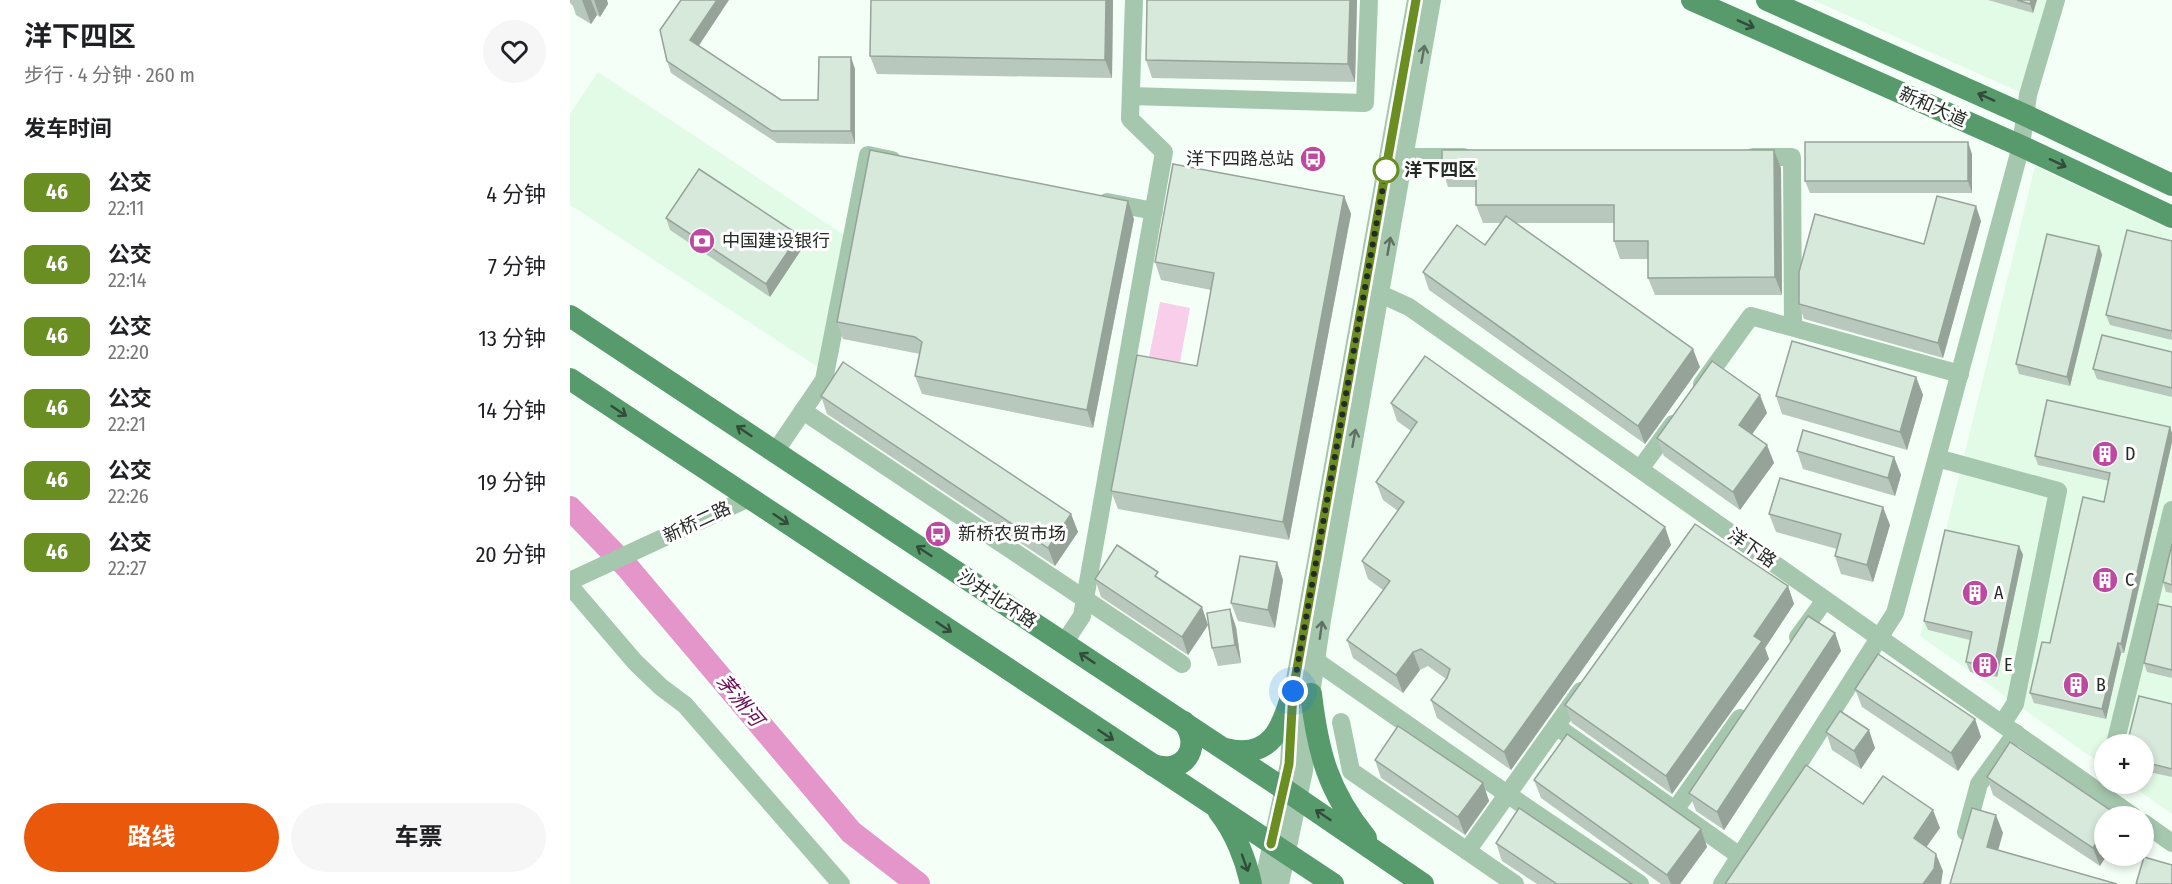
<!DOCTYPE html>
<html lang="zh">
<head>
<meta charset="utf-8">
<style>
  :root { --surface:#fff; --page:#f6f6f6; --text:#202124; --muted:#757577; --accent:#ea580c }
  body { margin:0; font-family:"Fira Sans Condensed","Noto Sans SC",sans-serif; background:var(--page); color:var(--text); height:100vh; display:flex; flex-direction:column; font-size:22px; white-space:nowrap }
  * { box-sizing:border-box; margin:0 }
  p { font-size:20px; color:var(--muted) }
  .icon { flex:none; width:33px; height:33px; fill:none; stroke:currentColor; stroke-width:2; stroke-linecap:round; stroke-linejoin:round }
  .map { position:relative; flex:1; overflow:hidden }
  .panel { display:flex; flex-direction:column; background:var(--surface); width:570px }
  .panel>* { flex:none }
  .badge { padding:0 12px; border-radius:9px; font-size:21px; line-height:39px }
  .buttons { position:absolute; left:1524px; top:734px; display:grid; gap:12px }
  .buttons a { display:grid; place-items:center; width:60px; height:60px; border-radius:50%; background:var(--surface); box-shadow:0 3px 9px #0003; font-size:30px }
  .you { position:absolute; width:30px; height:30px; margin:-15px; border:4px solid #fff; border-radius:50%; background:#1a73e8; box-shadow:0 0 0 9px #1a73e833 }
  .map>.badge { position:absolute; translate:-50% -50%; box-shadow:0 0 0 3px #fff }
  h2 { padding:0 24px; font-size:22px; line-height:54px }
  .round { display:grid; place-items:center; flex:none; width:63px; height:63px; border-radius:32px; background:var(--page) }
  .overview { display:flex; align-items:center; justify-content:space-between; height:102px; padding:0 24px }
  h1 { font-size:28px; font-weight:700; line-height:45px }
  .action { display:flex; gap:12px; margin-top:auto; padding:12px 24px }
  .action a { flex:1; height:69px; border-radius:36px; background:var(--accent); color:#fff; font-size:24px; font-weight:700; line-height:69px; text-align:center }
  .action a+a { background:var(--page); color:var(--text) }
  ul { padding:0; list-style:none }
  li { display:flex; align-items:center; gap:18px; height:72px; padding:0 24px }
  li div { flex:1 }
  li b { display:block; font-size:22px }
  li em { font-style:normal }
  li .badge { min-width:66px; font-weight:700; text-align:center }
  main { display:flex; flex:1; min-height:0 }
  .map>svg:first-child { display:block }
  .built { fill:#e2fbe7 }
  .green { fill:#f9ceeb }
  .lines { fill:none; stroke-linecap:round; stroke-linejoin:round }
  .river { stroke:#e496cb; stroke-width:24 }
  .minor { stroke:#a5c7ad; stroke-width:18 }
  .major { stroke:#579a6b; stroke-width:22 }
  .wall { fill:#b9c8bc }
  .shaded-wall { fill:#96a399 }
  .building { fill:#d7e9db; stroke:#96a399; stroke-width:1.5 }
  .oneway { stroke:#334c3a }
  .oneway2 { stroke:#5e7162 }
  .line-casing { stroke:#fff; stroke-width:14 }
  .line { stroke:#6b8e23; stroke-width:9 }
  .walk { stroke:#242a25; stroke-width:6; stroke-dasharray:0 10.8 }
  .stop-dot { fill:#fff; stroke:#6b8e23; stroke-width:3 }
  .labels { text-anchor:middle; stroke-width:6; stroke-linejoin:round; paint-order:stroke }
  .street-label { font-size:18px; fill:#242a25; stroke:#fff }
  .poi-label { font-size:18px; fill:#242a25; stroke:#fff; text-anchor:start }
  .stop-label { font-size:18px; font-weight:bold; fill:#242a25; stroke:#fff; text-anchor:start }
  .water-label { font-size:20px; font-style:italic; fill:#680b54; stroke:#fff }
</style>
</head>
<body>
<main>
<section class="panel">
<div class="overview"><div><h1>洋下四区</h1><p>步行 · 4 分钟 · 260 m</p></div><a class="round"><svg class="icon" aria-label="heart" viewBox="0 0 24 24"><path d="M12 20l-8-8c-3-5 5-10 8-4 3-6 11-1 8 4z"/></svg></a></div>
<h2>发车时间</h2>
<ul>
<li><span class="badge" style="background:#6b8e23;color:#fff">46</span><div><b>公交</b><p>22:11</p></div><em>4 分钟</em></li>
<li><span class="badge" style="background:#6b8e23;color:#fff">46</span><div><b>公交</b><p>22:14</p></div><em>7 分钟</em></li>
<li><span class="badge" style="background:#6b8e23;color:#fff">46</span><div><b>公交</b><p>22:20</p></div><em>13 分钟</em></li>
<li><span class="badge" style="background:#6b8e23;color:#fff">46</span><div><b>公交</b><p>22:21</p></div><em>14 分钟</em></li>
<li><span class="badge" style="background:#6b8e23;color:#fff">46</span><div><b>公交</b><p>22:26</p></div><em>19 分钟</em></li>
<li><span class="badge" style="background:#6b8e23;color:#fff">46</span><div><b>公交</b><p>22:27</p></div><em>20 分钟</em></li>
</ul>
<div class="action"><a>路线</a><a>车票</a></div>
</section>
<div class="map">
<svg width="1602" height="884" viewBox="0 0 1602 884">
  <rect width="100%" height="100%" fill="#f4fff7"/>
  <g class="built">
    <polygon points="1243,0 1479,0 1452,93"/>
    <polygon points="28,72 274,235 249,368 0,205 0,114"/>
    <polygon points="1465,166 1602,231 1602,814 1558,783 1574,783 1574,744 1534,744 1534,766 1350,636"/>
  </g>
  <polygon class="green" points="590,302 620,308 610,362 579,357"/>
  <g class="lines">
    <polyline class="river" points="0,508 58,568 281,832 348,884"/>
    <g class="minor">
      <polyline points="561,96 795,103 799,0"/>
      <polyline points="823,157 894,157"/>
      <polyline points="1183,157 1222,157 1223,327"/>
      <polyline points="537,202 584,211"/>
      <polyline points="794,293 817,297 839,307 1563,816"/>
      <polyline points="1132,384 1181,316 1390,374"/>
      <polyline points="233,411 612,664"/>
      <polyline points="205,452 254,380 298,155 322,160"/>
      <polyline points="1367,458 1488,491 1445,704 1432,724"/>
      <polyline points="1070,469 1103,424"/>
      <polyline points="0,581 179,498"/>
      <polyline points="0,586 65,662 91,687 115,705 271,884"/>
      <polyline points="1228,637 1255,600"/>
      <polyline points="494,643 512,616 594,152 560,119 564,0"/>
      <polyline points="746,661 937,794 1070,884"/>
      <polyline points="771,722 781,771 945,884"/>
      <polyline points="986,726 1170,856"/>
      <polyline points="1545,744 1602,510"/>
      <polyline points="1105,810 1170,718"/>
      <polyline points="1574,823 1602,843"/>
      <polyline points="1396,832 1409,784 1446,733"/>
      <polyline points="897,851 1011,691"/>
      <polyline points="693,884 719,764 723,691 846,0"/>
      <polyline points="710,884 734,771 741,694 752,620 862,0"/>
      <polyline points="1152,884 1325,613 1451,146 1458,95 1486,0"/>
    </g>
    <g class="major">
      <polyline points="1122,0 1451,146 1602,217"/>
      <polyline points="1197,0 1455,115 1602,185"/>
      <polyline points="0,316 714,789 853,884"/>
      <polyline points="0,379 763,884"/>
      <path d="M741 694C748 753 758 791 796 838"/>
      <path d="M655 749C701 761 713 727 723 691"/>
      <path d="M583 765C613 775 633 749 614 722"/>
      <path d="M649 812C665 832 676 860 681 884"/>
    </g>
  </g>
  <g class="wall">
    <polygon points="0,0 37,0 38,4 30,17 27,15 21,24 6,15 3,6 0,3"/>
    <polygon points="543,0 542,78 307,74 300,56"/>
    <polygon points="577,0 787,0 785,82 582,78 576,60"/>
    <polygon points="1418,0 1467,0 1463,13"/>
    <polygon points="128,46 211,100 248,100 285,69 285,144 207,143 101,73 97,61"/>
    <polygon points="1402,154 1402,193 1240,193 1235,181"/>
    <polygon points="1211,168 1212,295 1085,295 1078,278 1078,259 1050,259 1044,241 1044,223 946,223 1130,367 1075,444 859,290 853,272 915,245 930,223 913,223 906,205 906,187 878,187 872,169"/>
    <polygon points="774,196 781,214 719,540 548,509 541,491 627,366 641,290 591,280 585,262"/>
    <polygon points="96,218 233,247 200,297 100,230"/>
    <polygon points="564,219 523,428 352,394 345,376 350,354 273,339 267,322"/>
    <polygon points="1411,221 1373,358 1234,319 1229,304 1354,244"/>
    <polygon points="1602,241 1602,340 1540,325 1536,315"/>
    <polygon points="1529,246 1532,255 1500,386 1449,374 1446,364"/>
    <polygon points="1602,352 1602,397 1527,379 1523,369"/>
    <polygon points="1346,377 1353,395 1337,450 1212,414 1206,396"/>
    <polygon points="251,396 501,514 508,532 485,566 257,414"/>
    <polygon points="821,403 1095,527 1101,545 941,770 867,718 861,700 876,679 858,666 850,670 833,693 783,658 777,640 813,590 798,579 792,561 828,511 813,500 806,482 841,431 827,421"/>
    <polygon points="1197,413 1182,434 1197,445 1204,463 1170,510 1094,456 1087,438"/>
    <polygon points="1600,427 1602,433 1602,442 1554,653 1551,653 1536,719 1464,703 1460,693 1534,502 1539,481 1468,465 1465,456"/>
    <polygon points="1227,451 1324,457 1331,475 1325,496 1233,469"/>
    <polygon points="1199,514 1320,525 1303,582 1271,574 1265,556 1267,549 1206,532"/>
    <polygon points="1602,544 1602,593 1596,592 1593,582"/>
    <polygon points="1449,546 1453,555 1427,677 1400,672 1396,662 1400,640 1358,630 1354,621"/>
    <polygon points="707,562 713,580 705,628 668,621 661,603"/>
    <polygon points="525,579 590,579 638,625 666,627 671,663 648,666 642,648 638,625 618,655 531,597"/>
    <polygon points="1218,586 1224,604 1195,648 1199,659 1102,794 1002,723 995,705"/>
    <polygon points="1602,607 1602,678 1577,672 1574,663"/>
    <polygon points="1265,633 1271,651 1154,830 1126,811 1119,793"/>
    <polygon points="1285,689 1405,719 1411,737 1388,771 1292,707"/>
    <polygon points="1602,704 1602,777 1574,771 1574,744"/>
    <polygon points="1256,732 1305,748 1291,769 1262,750"/>
    <polygon points="805,760 913,783 919,801 895,835 811,778"/>
    <polygon points="1417,777 1547,816 1530,866 1423,795"/>
    <polygon points="964,780 1131,829 1137,847 1110,884 1091,884 971,798"/>
    <polygon points="926,843 1062,884 967,884 932,861"/>
  </g>
  <g class="shaded-wall">
    <polygon points="12,0 21,0 27,15 21,24"/>
    <polygon points="24,0 37,0 38,4 30,17"/>
    <polygon points="147,0 159,0 124,53 120,40"/>
    <polygon points="536,0 543,0 542,78 535,60"/>
    <polygon points="780,0 787,0 785,82 778,64"/>
    <polygon points="1461,0 1467,0 1463,13 1460,4"/>
    <polygon points="281,57 285,69 285,144 281,131"/>
    <polygon points="1398,142 1402,154 1402,193 1398,181"/>
    <polygon points="1204,150 1211,168 1212,295 1205,277"/>
    <polygon points="774,196 781,214 719,540 713,522"/>
    <polygon points="558,201 564,219 523,428 517,410"/>
    <polygon points="1406,206 1411,221 1373,358 1368,343"/>
    <polygon points="229,235 233,247 200,297 196,284"/>
    <polygon points="1529,246 1532,255 1500,386 1497,377"/>
    <polygon points="1123,349 1130,367 1075,444 1068,426"/>
    <polygon points="1346,377 1353,395 1337,450 1330,432"/>
    <polygon points="1190,395 1197,413 1176,443 1169,425"/>
    <polygon points="1600,427 1602,433 1602,442 1554,653 1551,644"/>
    <polygon points="1197,445 1204,463 1170,510 1163,492"/>
    <polygon points="1324,457 1331,475 1325,496 1318,478"/>
    <polygon points="1313,507 1320,525 1303,582 1297,565"/>
    <polygon points="501,514 508,532 485,566 478,548"/>
    <polygon points="1095,527 1101,545 941,770 934,752"/>
    <polygon points="1449,546 1453,555 1427,677 1424,667"/>
    <polygon points="707,562 713,580 705,628 698,610"/>
    <polygon points="1218,586 1224,604 1195,648 1199,659 1102,794 1096,776 1184,636"/>
    <polygon points="632,607 638,625 618,655 612,637"/>
    <polygon points="660,609 666,627 671,663 665,645"/>
    <polygon points="1265,633 1271,651 1154,830 1147,812"/>
    <polygon points="1548,643 1551,653 1536,719 1532,709"/>
    <polygon points="843,652 850,670 833,693 826,675"/>
    <polygon points="1405,719 1411,737 1388,771 1381,753"/>
    <polygon points="1299,730 1305,748 1291,769 1284,751"/>
    <polygon points="913,783 919,801 895,835 888,817"/>
    <polygon points="1363,810 1370,828 1350,856 1344,838"/>
    <polygon points="1426,815 1433,833 1424,865 1417,847"/>
    <polygon points="1131,829 1137,847 1110,884 1101,884 1097,875"/>
    <polygon points="1534,831 1534,855 1537,855 1530,866 1523,848"/>
    <polygon points="1366,854 1373,871 1371,884 1353,884"/>
  </g>
  <g class="building">
    <polygon points="111,0 147,0 120,40 211,100 248,100 249,57 281,57 281,131 202,131 97,61 90,30"/>
    <polygon points="301,0 536,0 535,60 300,56"/>
    <polygon points="577,0 780,0 778,64 576,60"/>
    <polygon points="1447,0 1461,0 1460,4"/>
    <rect x="1235" y="142" width="163" height="39"/>
    <polygon points="300,150 558,201 517,410 345,376 352,342 345,337 267,322"/>
    <polygon points="872,150 1204,150 1205,277 1078,278 1078,241 1044,241 1044,205 906,205 906,169 872,169"/>
    <polygon points="603,164 774,196 713,522 541,491 567,355 627,366 637,312 644,273 585,262"/>
    <polygon points="129,169 229,235 196,284 96,218"/>
    <polygon points="1367,196 1406,206 1368,343 1229,304 1229,272 1245,214 1354,244"/>
    <polygon points="936,216 1123,349 1068,426 853,272 887,225 915,245"/>
    <polygon points="1557,230 1602,241 1602,331 1536,315"/>
    <polygon points="1477,234 1529,246 1497,377 1446,364"/>
    <polygon points="1532,335 1602,352 1602,388 1523,369"/>
    <polygon points="1222,341 1346,377 1330,432 1206,396"/>
    <polygon points="855,356 1095,527 934,752 861,700 877,678 880,669 851,649 843,652 826,675 777,640 820,581 792,561 834,502 806,482 847,422 821,403"/>
    <polygon points="1142,361 1190,395 1169,425 1197,445 1163,492 1087,438"/>
    <polygon points="273,362 501,514 478,548 251,396"/>
    <polygon points="1477,400 1600,427 1551,644 1548,643 1532,709 1460,693 1472,642 1480,643 1513,497 1534,502 1540,473 1465,456"/>
    <polygon points="1233,430 1324,457 1318,478 1227,451"/>
    <polygon points="1210,478 1313,507 1297,565 1265,556 1271,534 1199,514"/>
    <polygon points="1125,524 1218,586 1184,636 1192,641 1096,776 995,705"/>
    <polygon points="1375,530 1449,546 1424,667 1396,662 1402,632 1354,621"/>
    <polygon points="1602,544 1602,585 1593,582"/>
    <polygon points="547,545 588,572 585,576 632,607 612,637 525,579"/>
    <polygon points="670,556 707,562 698,610 661,603"/>
    <polygon points="1588,604 1602,607 1602,670 1574,663"/>
    <polygon points="660,609 665,645 642,648 637,613"/>
    <polygon points="1238,616 1265,633 1147,812 1119,793"/>
    <polygon points="1308,654 1405,719 1381,753 1285,689"/>
    <polygon points="1569,696 1602,704 1602,769 1574,762 1574,744 1557,744"/>
    <polygon points="1270,711 1299,730 1284,751 1256,732"/>
    <polygon points="828,726 913,783 888,817 805,760"/>
    <polygon points="997,734 1131,829 1097,875 964,780"/>
    <polygon points="1440,742 1546,814 1545,816 1534,816 1534,831 1523,848 1417,777"/>
    <polygon points="1236,765 1293,804 1313,776 1363,810 1344,838 1366,854 1364,869 1353,884 1155,884"/>
    <polygon points="949,808 1062,884 987,884 926,843"/>
    <polygon points="1402,808 1426,815 1417,847 1547,884 1380,884"/>
    <polygon points="1574,857 1602,865 1602,884 1566,884"/>
  </g>
  <defs><path id="oneway-shaft" d="M-6 0H5M1.5-3L5.5 0L1.5 3" fill="none" stroke-width="1.6" stroke-linecap="round" stroke-linejoin="round" transform="scale(1.5)"/></defs>
  <g class="oneway">
    <use href="#oneway-shaft" transform="translate(1176 24) rotate(24)"/>
    <use href="#oneway-shaft" transform="translate(1416 97) rotate(-156)"/>
    <use href="#oneway-shaft" transform="translate(1488 163) rotate(25)"/>
    <use href="#oneway-shaft" transform="translate(49 411) rotate(34)"/>
    <use href="#oneway-shaft" transform="translate(174 431) rotate(-146)"/>
    <use href="#oneway-shaft" transform="translate(211 519) rotate(34)"/>
    <use href="#oneway-shaft" transform="translate(354 551) rotate(-147)"/>
    <use href="#oneway-shaft" transform="translate(374 627) rotate(34)"/>
    <use href="#oneway-shaft" transform="translate(517 658) rotate(-146)"/>
    <use href="#oneway-shaft" transform="translate(536 735) rotate(34)"/>
    <use href="#oneway-shaft" transform="translate(753 815) rotate(-146)"/>
    <use href="#oneway-shaft" transform="translate(675 863) rotate(70)"/>
  </g>
  <g class="oneway2">
    <use href="#oneway-shaft" transform="translate(853 54) rotate(-80)"/>
    <use href="#oneway-shaft" transform="translate(819 246) rotate(-80)"/>
    <use href="#oneway-shaft" transform="translate(784 438) rotate(-80)"/>
    <use href="#oneway-shaft" transform="translate(751 630) rotate(-82)"/>
  </g>
  <g class="lines">
    <g class="line-casing">
      <polyline id="line" points="701,844 719,764 723,691 846,0"/>
    </g>
    <use href="#line" class="line"/>
    <polyline class="walk" points="723,691 816,170"/>
  </g>
  <defs>
    <g id="bus-disc" transform="scale(1.35)"><circle r="9.5" fill="#be49a0" stroke="#fff"/><path d="M-5-6H5V4H4V6H2V4H-2V6H-4V4H-5ZM-3.5-4V0h7V-4ZM-3.5 1.2v1.5H-2V1.2ZM2 1.2v1.5H3.5V1.2Z" fill="#fff"/></g>
    <g id="bank-disc" transform="scale(1.35)"><circle r="9.5" fill="#be49a0" stroke="#fff"/><path d="M-6-4H6V4H-6ZM0-2.3a2.3 2.3 0 1 0 0 4.6a2.3 2.3 0 1 0 0-4.6Z" fill="#fff"/></g>
    <g id="building-disc" transform="scale(1.35)"><circle r="9.5" fill="#be49a0" stroke="#fff"/><path d="M-4-6H4V6H1V3H-1V6H-4ZM-2.5-4.3h1.7v1.8h-1.7ZM.8-4.3h1.7v1.8H.8ZM-2.5-1h1.7V.8h-1.7ZM.8-1h1.7V.8H.8Z" fill="#fff"/></g>
  </defs>
  <g fill-rule="evenodd">
    <use href="#bus-disc" x="743" y="159"/>
    <use href="#bank-disc" x="132" y="241"/>
    <use href="#building-disc" x="1535" y="454"/>
    <use href="#bus-disc" x="368" y="534"/>
    <use href="#building-disc" x="1535" y="580"/>
    <use href="#building-disc" x="1405" y="593"/>
    <use href="#building-disc" x="1415" y="665"/>
    <use href="#building-disc" x="1506" y="685"/>
  </g>
  <circle class="stop-dot" cx="816" cy="170" r="12"/>
  <g class="labels">
    <g class="street-label">
      <text transform="translate(1363 107) rotate(24)" y="6">新和大道</text>
      <text transform="translate(127 522) rotate(-25)" y="6">新桥二路</text>
      <text transform="translate(1182 548) rotate(35)" y="6">洋下路</text>
      <text transform="translate(427 599) rotate(33)" y="6">沙井北环路</text>
    </g>
    <g class="poi-label">
      <text x="724" y="165" text-anchor="end">洋下四路总站</text>
      <text x="152" y="247">中国建设银行</text>
      <text x="1555" y="460">D</text>
      <text x="388" y="540">新桥农贸市场</text>
      <text x="1555" y="586">C</text>
      <text x="1424" y="599">A</text>
      <text x="1434" y="671">E</text>
      <text x="1526" y="691">B</text>
    </g>
    <g class="stop-label">
      <text x="834" y="176">洋下四区</text>
    </g>
    <g class="water-label">
      <text transform="translate(170 700) rotate(50)" y="7">茅洲河</text>
    </g>
  </g>
</svg>
<div class="buttons">
<a>+</a>
<a>−</a>
</div>
<div class="you" style="left:723px;top:691px"></div>
</div>
</main>
</body>
</html>
